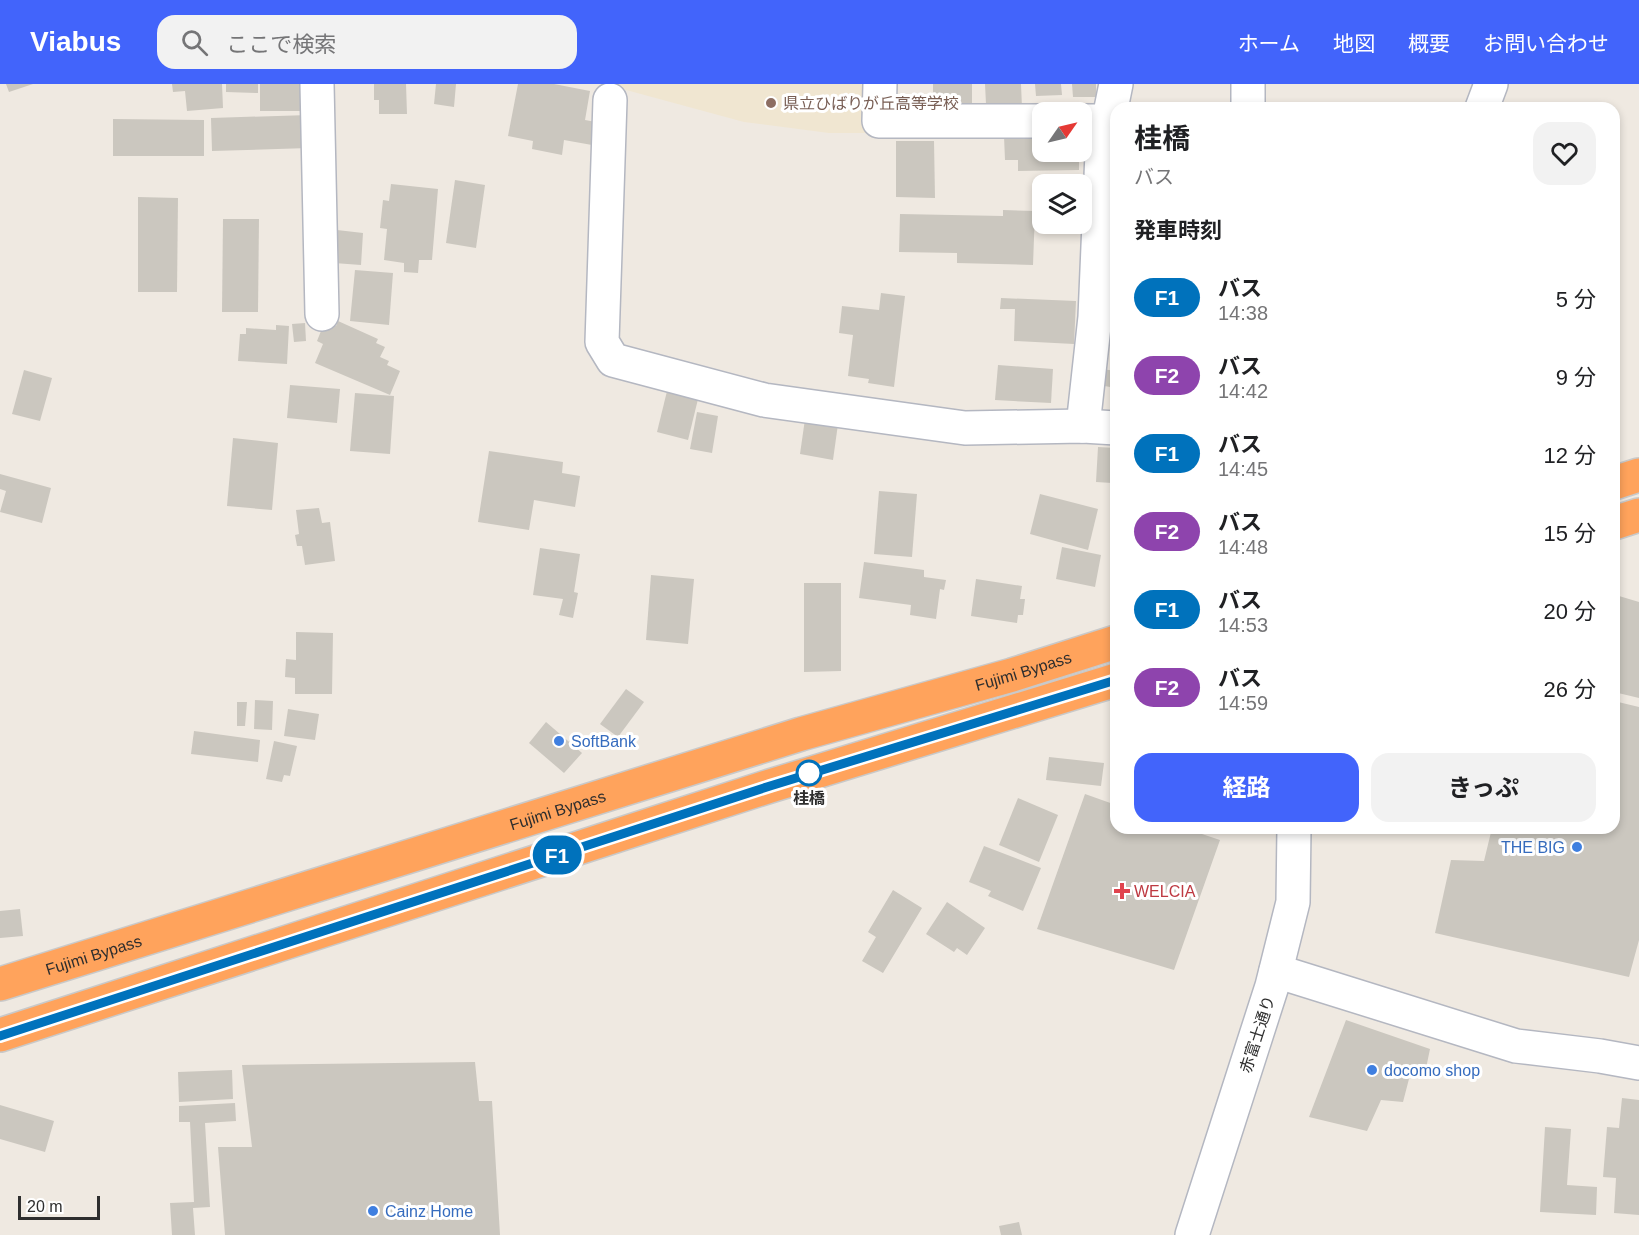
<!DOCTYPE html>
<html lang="ja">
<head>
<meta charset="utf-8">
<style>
  :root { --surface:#fff; --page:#f2f2f2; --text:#202124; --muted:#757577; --accent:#4264fb }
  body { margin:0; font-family:Arial,"Noto Sans JP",sans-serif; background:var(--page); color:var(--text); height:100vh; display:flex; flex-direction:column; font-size:22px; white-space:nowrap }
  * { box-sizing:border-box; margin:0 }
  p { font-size:20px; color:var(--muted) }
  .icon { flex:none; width:33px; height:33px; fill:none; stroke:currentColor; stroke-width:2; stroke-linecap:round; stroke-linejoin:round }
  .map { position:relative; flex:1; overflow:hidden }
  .drawer { position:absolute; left:1110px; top:18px; width:510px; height:732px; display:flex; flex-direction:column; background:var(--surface); border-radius:18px; box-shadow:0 3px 9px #0003 }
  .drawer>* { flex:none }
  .badge { padding:0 12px; border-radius:20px; font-size:21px; line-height:39px }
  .needle { width:39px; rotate:56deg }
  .fabs { position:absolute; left:1032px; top:18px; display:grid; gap:12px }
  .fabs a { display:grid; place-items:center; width:60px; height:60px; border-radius:12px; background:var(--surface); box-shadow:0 3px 9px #0003; font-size:30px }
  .scale { position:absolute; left:18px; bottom:15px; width:82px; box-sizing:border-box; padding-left:6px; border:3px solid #2e2e2e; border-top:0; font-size:16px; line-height:21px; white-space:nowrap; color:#2e2e2e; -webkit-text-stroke:4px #fff; paint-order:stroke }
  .map>.badge { position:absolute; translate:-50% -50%; box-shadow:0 0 0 3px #fff }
  h2 { padding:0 24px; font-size:22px; line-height:54px }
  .round { display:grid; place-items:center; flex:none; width:63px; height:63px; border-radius:18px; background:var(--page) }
  .summary { display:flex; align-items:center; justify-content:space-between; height:102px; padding:0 24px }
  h1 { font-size:28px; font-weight:700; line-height:45px }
  .primary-button { display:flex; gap:12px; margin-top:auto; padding:12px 24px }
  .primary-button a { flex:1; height:69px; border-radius:18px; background:var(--accent); color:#fff; font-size:24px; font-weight:700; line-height:69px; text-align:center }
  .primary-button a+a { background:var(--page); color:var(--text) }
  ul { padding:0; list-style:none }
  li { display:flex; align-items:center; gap:18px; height:78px; padding:0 24px }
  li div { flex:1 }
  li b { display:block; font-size:22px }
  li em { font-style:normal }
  li .badge { min-width:66px; font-weight:700; text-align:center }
  header { display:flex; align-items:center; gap:36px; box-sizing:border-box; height:84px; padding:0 30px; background:var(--accent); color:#fff }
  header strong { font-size:28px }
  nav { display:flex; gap:33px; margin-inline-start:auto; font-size:21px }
  .search { width:420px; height:54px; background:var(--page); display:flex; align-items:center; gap:15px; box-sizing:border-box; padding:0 21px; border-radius:18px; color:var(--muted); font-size:22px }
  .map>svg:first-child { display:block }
  .education { fill:#f0e6d1 }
  .building { fill:#cbc7bf }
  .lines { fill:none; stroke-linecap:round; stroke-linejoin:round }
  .minor-casing { stroke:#b4b7c1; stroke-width:36 }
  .highway-casing { stroke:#c9c9c9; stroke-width:36 }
  .minor { stroke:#fff; stroke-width:33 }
  .highway { stroke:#ffa35c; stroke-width:33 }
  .line-casing { stroke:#fff; stroke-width:14 }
  .line { stroke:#0072bc; stroke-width:9 }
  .education-dot { fill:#8d6e63; stroke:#fff; stroke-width:2 }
  .shop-dot { fill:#3f7fe0; stroke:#fff; stroke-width:2 }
  .stop-dot { fill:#fff; stroke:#0072bc; stroke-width:3 }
  .health-dot { fill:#e0444e; stroke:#fff; stroke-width:2 }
  .labels { text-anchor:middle; stroke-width:6; stroke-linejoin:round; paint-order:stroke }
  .education-label { font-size:16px; fill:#785e54; stroke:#fff; text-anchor:start }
  .street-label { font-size:16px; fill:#2e2e2e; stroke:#fff }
  .shop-label { font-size:16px; fill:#366cbe; stroke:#fff; text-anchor:start }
  .stop-label { font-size:16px; font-weight:bold; fill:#2e2e2e; stroke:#fff }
  .health-label { font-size:16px; fill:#be3a42; stroke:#fff; text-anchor:start }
</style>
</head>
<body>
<header>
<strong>Viabus</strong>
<div class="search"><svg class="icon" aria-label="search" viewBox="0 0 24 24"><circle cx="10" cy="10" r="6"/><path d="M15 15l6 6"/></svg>ここで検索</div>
<nav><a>ホーム</a><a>地図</a><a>概要</a><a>お問い合わせ</a></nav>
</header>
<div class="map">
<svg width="1639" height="1151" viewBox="0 0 1639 1151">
  <rect width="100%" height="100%" fill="#efe9e1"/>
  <polygon class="education" points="604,0 870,0 866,49 829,49 744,38"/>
  <g class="building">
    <polygon points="6,0 33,0 9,8"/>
    <polygon points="172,0 222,0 223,24 187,27 185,7 173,8"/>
    <polygon points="226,0 258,0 258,9 226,8"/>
    <polygon points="260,0 300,0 300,6 309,7 309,27 260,27"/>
    <polygon points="374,0 406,0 407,30 379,30 379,16 374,16"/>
    <polygon points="436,0 456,0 454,23 434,20"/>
    <polygon points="518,0 554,0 590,7 585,36 596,38 592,61 564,56 562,71 532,65 533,57 508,52"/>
    <polygon points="933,0 972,0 972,20 933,19"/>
    <polygon points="985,0 1021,0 1022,24 1001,25 1000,20 986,20"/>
    <polygon points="1035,0 1061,0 1062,11 1036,12"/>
    <polygon points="1072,0 1096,0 1096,13 1073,13"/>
    <polygon points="309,31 309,64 212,67 211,34"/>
    <polygon points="113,35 204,36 204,72 113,72"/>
    <polygon points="1004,52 1042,52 1042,68 1079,68 1079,86 1018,87 1018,76 1005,76"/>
    <polygon points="896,57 934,57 935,114 896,113"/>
    <polygon points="455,96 485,101 476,164 446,159"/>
    <polygon points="391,100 438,105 432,176 419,176 418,189 404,188 404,179 384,176 387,145 380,144 383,116 389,117"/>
    <polygon points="138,113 178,114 177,208 138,208"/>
    <polygon points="1003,126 1035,127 1033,181 957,179 957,169 899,168 900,130 1003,132"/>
    <polygon points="223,135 259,135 258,228 222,228"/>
    <polygon points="337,146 363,149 361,181 334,179"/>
    <polygon points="355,186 393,189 389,241 350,237"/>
    <polygon points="881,209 905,212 894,303 868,299 869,295 848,292 853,251 839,249 842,222 879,226"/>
    <polygon points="1001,214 1076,217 1074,260 1014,257 1015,225 1000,225"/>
    <polygon points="325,237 336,242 338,237 378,255 376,259 385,263 380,273 389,277 387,281 400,287 390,311 315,279 323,260 317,257"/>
    <polygon points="305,239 306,257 294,258 292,240"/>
    <polygon points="276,241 289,242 287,280 238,277 240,250 246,250 246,244 276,246"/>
    <polygon points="998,281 1053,285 1051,319 995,316"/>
    <polygon points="1095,284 1116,287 1116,304 1093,300"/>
    <polygon points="24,286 52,294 40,337 12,330"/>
    <polygon points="290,301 340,305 337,339 287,334"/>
    <polygon points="668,303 699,311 688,356 657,348"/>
    <polygon points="355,309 394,312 390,370 350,367"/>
    <polygon points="697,328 718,332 712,369 690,365"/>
    <polygon points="805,335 838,340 833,376 800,370"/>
    <polygon points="233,354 278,359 272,426 227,422"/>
    <polygon points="1098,363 1116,364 1116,403 1112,403 1112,399 1096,398"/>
    <polygon points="489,367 563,378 562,389 580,392 575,423 534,416 529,446 478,438"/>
    <polygon points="0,390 51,404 42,439 0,428 6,407 0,405"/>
    <polygon points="879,407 917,410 912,473 874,470"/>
    <polygon points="1040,410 1098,425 1088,466 1030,450"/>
    <polygon points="319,424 322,439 330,438 335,477 305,481 302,462 297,462 295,451 299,450 296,426"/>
    <polygon points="1062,463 1101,471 1095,503 1056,495"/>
    <polygon points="540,464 580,470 574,508 578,509 573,534 559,531 563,515 533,511"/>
    <polygon points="864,478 924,486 924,493 946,496 944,506 940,505 936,535 910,531 911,521 859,514"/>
    <polygon points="651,491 694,495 688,560 646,556"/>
    <polygon points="976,495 1022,502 1020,515 1025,515 1023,531 1018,531 1017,539 971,532"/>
    <polygon points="804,499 841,499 841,587 804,588"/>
    <polygon points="1619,512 1639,518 1639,614 1614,608 1614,513"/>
    <polygon points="296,548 333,549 332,610 295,610 295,594 285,593 286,575 296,576"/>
    <polygon points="626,605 644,618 618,653 600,640"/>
    <polygon points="255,616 273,617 272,646 254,645"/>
    <polygon points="1614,617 1639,623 1639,856 1629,893 1435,849 1451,776 1484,777 1492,744 1614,744"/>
    <polygon points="237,618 247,618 245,642 237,642"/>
    <polygon points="288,625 319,630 315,656 284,652"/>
    <polygon points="546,638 582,669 564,689 529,659"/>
    <polygon points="194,647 260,656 258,678 191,670"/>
    <polygon points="274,657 297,662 290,692 284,691 282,698 266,695"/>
    <polygon points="1049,673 1104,679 1101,702 1046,696"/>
    <polygon points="1085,710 1116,721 1116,744 1184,744 1220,756 1174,886 1037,845"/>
    <polygon points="1018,714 1058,731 1039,778 999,761"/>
    <polygon points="984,762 1041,784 1023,827 988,812 991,807 969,798"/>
    <polygon points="893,806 922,824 883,889 862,877 876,853 868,848"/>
    <polygon points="947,818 985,844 967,871 957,864 954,868 926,850"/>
    <polygon points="20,825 23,852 0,854 0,827"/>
    <polygon points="1346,936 1430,965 1424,994 1410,991 1403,1018 1381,1016 1367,1047 1309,1033"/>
    <polygon points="475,978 479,1017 492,1017 500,1151 225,1151 218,1063 252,1063 242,981"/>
    <polygon points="232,986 233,1015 179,1018 178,988"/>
    <polygon points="1622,1014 1639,1016 1639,1131 1614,1129 1616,1094 1603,1093 1607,1043 1619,1044"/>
    <polygon points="235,1019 236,1037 205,1039 210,1123 193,1124 195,1151 172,1151 170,1119 194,1118 190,1038 179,1038 179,1022"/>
    <polygon points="0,1021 54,1037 45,1068 0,1055"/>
    <polygon points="1545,1043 1571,1045 1567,1101 1597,1103 1596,1131 1540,1128"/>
    <polygon points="1019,1138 1022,1151 1001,1151 999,1142"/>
  </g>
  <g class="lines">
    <g class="minor-casing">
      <g id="minor">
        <polyline points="317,0 322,230"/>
        <polyline points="880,0 879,37 1042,37"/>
        <polyline points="610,16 602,258 613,276 764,316 965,344 1083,342 1116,344"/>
        <polyline points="1248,24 1248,0"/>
        <polyline points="1482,24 1491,0"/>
        <polyline points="1082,37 1109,37"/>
        <polyline points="1083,342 1095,233 1102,69 1116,0"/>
        <polyline points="1276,887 1516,962 1600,972 1639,979"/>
        <polyline points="1192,1151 1272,902 1293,818 1294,744"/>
      </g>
    </g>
    <g class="highway-casing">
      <g id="highway">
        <polyline points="1614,399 1639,391"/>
        <polyline points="1614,439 1639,431"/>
        <path id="s1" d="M0 900 801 650 1012 591 1116 558"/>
        <polyline points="0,951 770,702 1116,596"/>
      </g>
    </g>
    <use href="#minor" class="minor"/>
    <use href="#highway" class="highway"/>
  </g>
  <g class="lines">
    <g class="line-casing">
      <polyline id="line" points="0,952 770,702 1116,596"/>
    </g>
    <use href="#line" class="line"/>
  </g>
  <circle class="education-dot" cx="771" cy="19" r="6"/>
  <g class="shop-dot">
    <circle cx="559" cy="657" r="6"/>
    <circle cx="1577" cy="763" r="6"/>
    <circle cx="1372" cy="986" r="6"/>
    <circle cx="373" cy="1127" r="6"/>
  </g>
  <circle class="stop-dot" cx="809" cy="689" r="12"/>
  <path class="health-dot" d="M1119 798h6v6h6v6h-6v6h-6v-6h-6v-6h6z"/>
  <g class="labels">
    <g class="education-label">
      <text x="783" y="25">県立ひばりが丘高等学校</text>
    </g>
    <g class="street-label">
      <text dy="6" stroke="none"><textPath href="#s1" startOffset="1070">Fujimi Bypass</textPath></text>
      <text dy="6" stroke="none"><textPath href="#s1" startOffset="584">Fujimi Bypass</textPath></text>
      <text dy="6" stroke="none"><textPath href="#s1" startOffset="98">Fujimi Bypass</textPath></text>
      <text transform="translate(1257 950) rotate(-72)" y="6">赤富士通り</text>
    </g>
    <g class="shop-label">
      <text x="571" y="663">SoftBank</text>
      <text x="1565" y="769" text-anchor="end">THE BIG</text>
      <text x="1384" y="992">docomo shop</text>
      <text x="385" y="1133">Cainz Home</text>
    </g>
    <g class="stop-label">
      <text x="809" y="720">桂橋</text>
    </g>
    <g class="health-label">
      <text x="1134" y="813">WELCIA</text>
    </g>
  </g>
</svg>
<div class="fabs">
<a><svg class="needle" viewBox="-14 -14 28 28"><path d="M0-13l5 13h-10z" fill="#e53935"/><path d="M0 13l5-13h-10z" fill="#757577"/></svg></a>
<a><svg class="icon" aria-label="layers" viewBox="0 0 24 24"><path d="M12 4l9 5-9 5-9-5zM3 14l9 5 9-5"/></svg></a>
</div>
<div class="scale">20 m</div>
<b class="badge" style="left:557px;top:771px;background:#0072bc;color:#fff">F1</b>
<section class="drawer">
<div class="summary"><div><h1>桂橋</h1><p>バス</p></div><a class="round"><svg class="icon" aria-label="heart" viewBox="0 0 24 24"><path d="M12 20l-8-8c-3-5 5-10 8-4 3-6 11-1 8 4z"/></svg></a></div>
<h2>発車時刻</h2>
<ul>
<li><span class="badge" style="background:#0072bc;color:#fff">F1</span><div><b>バス</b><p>14:38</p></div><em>5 分</em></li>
<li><span class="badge" style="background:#8e44ad;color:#fff">F2</span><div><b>バス</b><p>14:42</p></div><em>9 分</em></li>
<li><span class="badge" style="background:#0072bc;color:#fff">F1</span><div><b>バス</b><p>14:45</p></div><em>12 分</em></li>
<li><span class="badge" style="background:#8e44ad;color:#fff">F2</span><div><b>バス</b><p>14:48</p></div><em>15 分</em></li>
<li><span class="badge" style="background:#0072bc;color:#fff">F1</span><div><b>バス</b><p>14:53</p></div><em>20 分</em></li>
<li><span class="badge" style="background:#8e44ad;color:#fff">F2</span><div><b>バス</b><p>14:59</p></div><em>26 分</em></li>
</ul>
<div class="primary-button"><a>経路</a><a>きっぷ</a></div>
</section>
</div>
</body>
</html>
